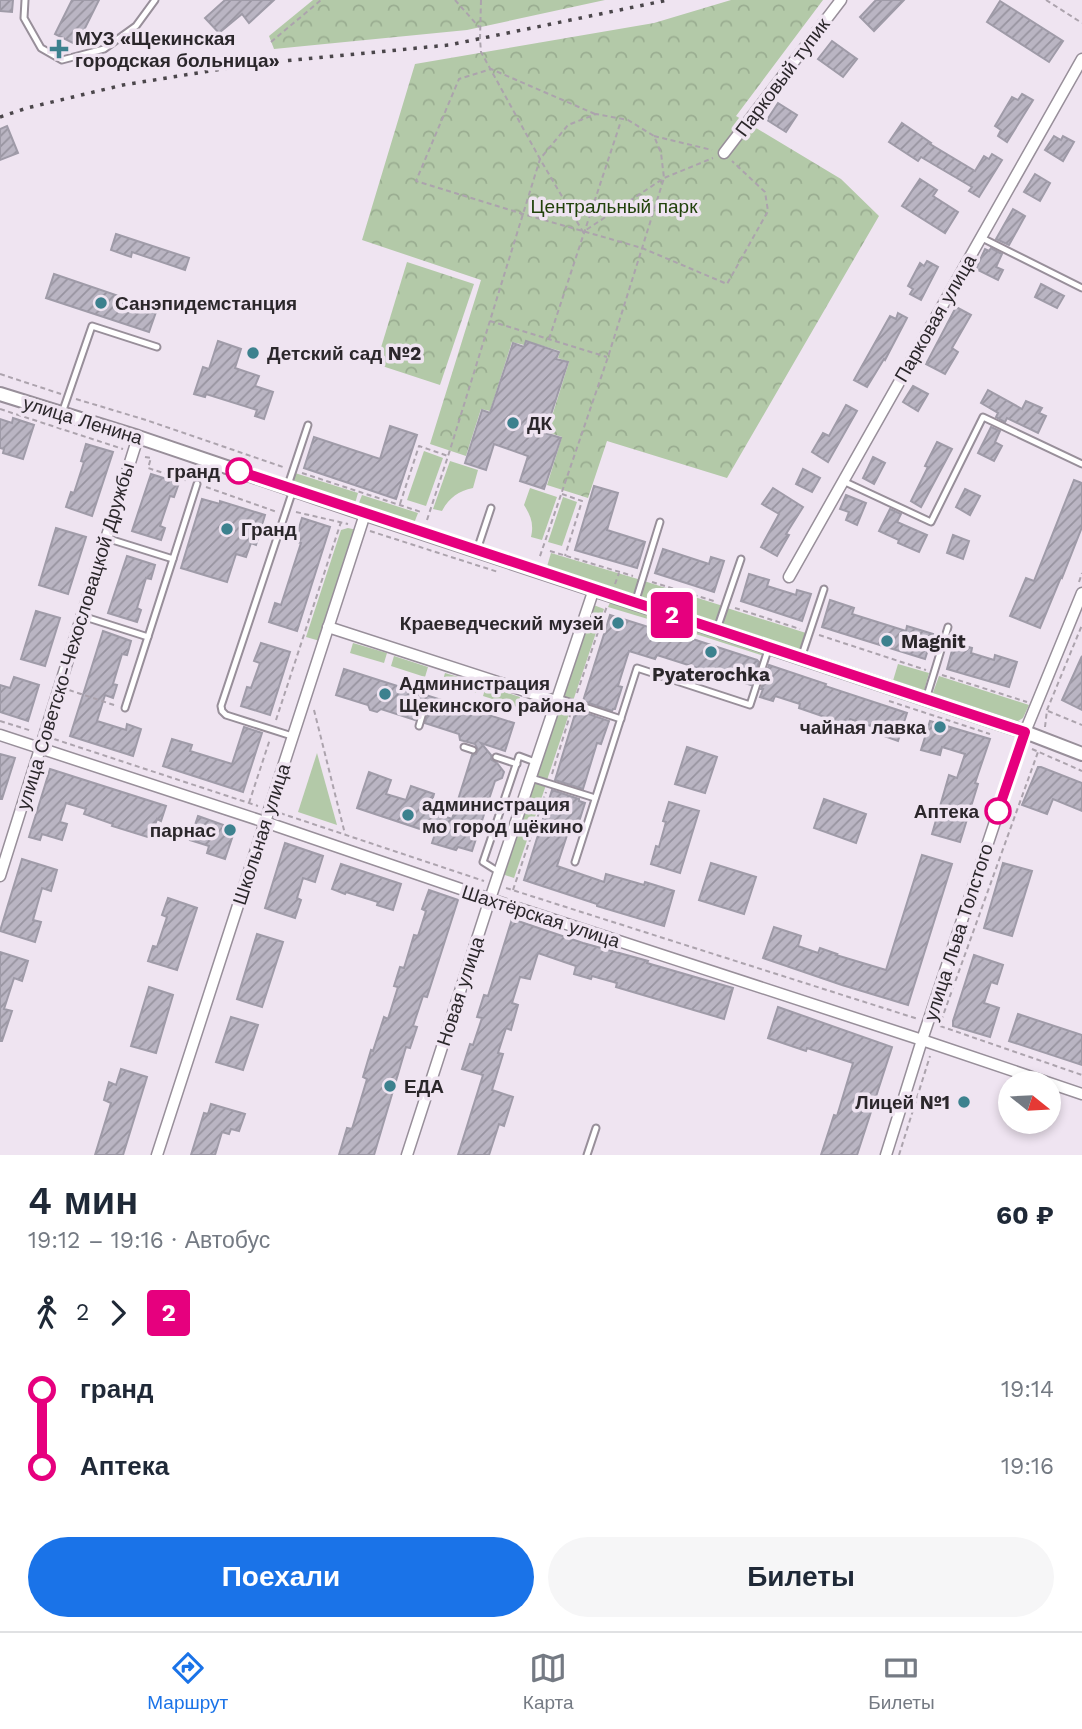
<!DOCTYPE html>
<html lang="ru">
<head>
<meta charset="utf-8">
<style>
  :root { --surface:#fff; --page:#f6f6f7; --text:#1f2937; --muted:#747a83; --line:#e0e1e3; --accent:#1a73e8 }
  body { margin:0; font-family:"Work Sans",sans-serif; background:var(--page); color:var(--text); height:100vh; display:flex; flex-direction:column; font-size:26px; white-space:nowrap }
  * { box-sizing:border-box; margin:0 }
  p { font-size:23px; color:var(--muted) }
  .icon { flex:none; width:38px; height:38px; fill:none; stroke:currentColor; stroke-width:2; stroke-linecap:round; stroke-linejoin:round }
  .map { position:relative; height:1155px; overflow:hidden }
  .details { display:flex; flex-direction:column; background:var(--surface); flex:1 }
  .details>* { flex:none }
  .badge { padding:0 14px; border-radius:5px; font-size:24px; line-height:46px }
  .needle { width:46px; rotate:108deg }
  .fabs { position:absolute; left:998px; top:1071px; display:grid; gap:14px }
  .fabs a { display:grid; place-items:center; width:63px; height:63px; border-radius:50%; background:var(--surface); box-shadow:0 4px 10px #0003; font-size:35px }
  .map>.badge { position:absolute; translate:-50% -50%; box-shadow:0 0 0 4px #fff }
  .legs { display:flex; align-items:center; gap:10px; height:77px; padding:0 28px; font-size:23px }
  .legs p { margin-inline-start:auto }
  .overview { display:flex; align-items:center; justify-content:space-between; height:119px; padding:0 28px }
  h1 { font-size:38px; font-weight:600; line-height:52px }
  .cta { display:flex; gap:14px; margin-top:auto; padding:14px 28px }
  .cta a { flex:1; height:80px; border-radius:42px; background:var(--accent); color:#fff; font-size:28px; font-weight:600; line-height:80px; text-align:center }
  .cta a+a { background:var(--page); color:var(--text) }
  ul { padding:0 28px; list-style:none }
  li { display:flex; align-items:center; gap:24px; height:77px; font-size:26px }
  li i { display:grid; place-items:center; width:10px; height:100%; margin:0 9px; background:currentColor }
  li i::after { content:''; width:18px; height:18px; margin:-9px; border:5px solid; border-radius:50%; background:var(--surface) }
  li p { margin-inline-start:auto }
  li:first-child i { background:linear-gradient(#0000 50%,currentColor 0) }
  li:last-child i { background:linear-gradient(currentColor 50%,#0000 0) }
  .menu { display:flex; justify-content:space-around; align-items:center; height:98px; border-top:2px solid var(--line); background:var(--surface); font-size:19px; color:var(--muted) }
  .menu a { display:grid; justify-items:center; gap:4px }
  .menu .selected { color:var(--accent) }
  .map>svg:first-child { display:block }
  .green { fill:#b3c9a8 }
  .park { fill:url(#park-crowns) }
  .building { fill:url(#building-hatch); stroke:#9f9ba8; stroke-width:2 }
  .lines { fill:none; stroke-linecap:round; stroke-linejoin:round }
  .service-casing { stroke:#988f9a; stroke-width:9 }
  .minor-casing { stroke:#988f9a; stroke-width:13 }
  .tertiary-casing { stroke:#988f9a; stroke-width:16 }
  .path { stroke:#aca3ad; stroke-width:2; stroke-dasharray:5 3.5; stroke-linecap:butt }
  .service { stroke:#fff; stroke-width:5 }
  .minor { stroke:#fff; stroke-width:10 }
  .tertiary { stroke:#fff; stroke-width:12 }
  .rail { stroke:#4b464b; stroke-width:3.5; stroke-dasharray:3.5 7; stroke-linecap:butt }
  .line-1-casing { stroke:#fff; stroke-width:16 }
  .line-1 { stroke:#e6007e; stroke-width:10 }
  .poi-dot { fill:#3c818e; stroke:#efe4f1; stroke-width:2.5 }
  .stop-1-dot { fill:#fff; stroke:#e6007e; stroke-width:3.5 }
  .labels { text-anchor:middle; stroke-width:7; stroke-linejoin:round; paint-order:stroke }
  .poi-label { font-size:19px; font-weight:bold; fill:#2b272b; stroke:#efe4f1; text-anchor:start }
  .street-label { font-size:19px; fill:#2b272b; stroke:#efe4f1 }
  .park-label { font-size:19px; fill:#21420b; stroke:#efe4f1 }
  .stop-label { font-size:19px; font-weight:bold; fill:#2b272b; stroke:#efe4f1; text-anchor:end }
</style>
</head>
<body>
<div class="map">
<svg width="1082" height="1155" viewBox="0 0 1082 1155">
  <defs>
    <pattern id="park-crowns" width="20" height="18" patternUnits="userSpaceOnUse" patternTransform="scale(1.75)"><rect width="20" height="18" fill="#b3c9a8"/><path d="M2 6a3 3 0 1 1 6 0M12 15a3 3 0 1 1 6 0" fill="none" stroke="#9aad91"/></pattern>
    <pattern id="building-hatch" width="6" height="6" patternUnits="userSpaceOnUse" patternTransform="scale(1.75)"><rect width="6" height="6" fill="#bab5c3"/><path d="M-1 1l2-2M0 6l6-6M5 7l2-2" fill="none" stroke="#97939f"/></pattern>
  </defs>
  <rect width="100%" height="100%" fill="#efe4f1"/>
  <g class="green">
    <polygon points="424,451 443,458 426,506 407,500"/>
    <path d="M450 461 478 470 473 488C458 491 449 498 442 511L433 509Z"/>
    <polygon points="295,473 358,493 354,507 291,486"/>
    <path d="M530 488 557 497 542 540 531 537C534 524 531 516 524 505Z"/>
    <polygon points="362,495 418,513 413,526 357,508"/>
    <polygon points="563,497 577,502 562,546 548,542"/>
    <polygon points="348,528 357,530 320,641 306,637 341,530"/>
    <polygon points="551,553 641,580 635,599 546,570"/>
    <polygon points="644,581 723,606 716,626 638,600"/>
    <polygon points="612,598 674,618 671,626 608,607"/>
    <polygon points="591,604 604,609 573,701 561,696"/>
    <polygon points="727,608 806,633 800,653 721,627"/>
    <polygon points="677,619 767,648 764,656 674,627"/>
    <polygon points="353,643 387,653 384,663 350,653"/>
    <polygon points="394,656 428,667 425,677 391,666"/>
    <polygon points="898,664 929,673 923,695 892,684"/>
    <polygon points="445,673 479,683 476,693 442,683"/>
    <polygon points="939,676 1029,705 1023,718 1013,724 931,698"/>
    <polygon points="486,686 520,697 517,707 483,696"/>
    <polygon points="559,701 572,705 547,780 534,776"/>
    <polygon points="317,753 337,825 298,812"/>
    <polygon points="534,781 546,785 514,878 502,874"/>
  </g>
  <g class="park">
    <polygon points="313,0 605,0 467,30 274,49 269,36"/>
    <polygon points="731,0 823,0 736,116 841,179 879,216 727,478 607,441 588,498 547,485 562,437 547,432 569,362 558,358 560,351 526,341 524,345 512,342 490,411 481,409 466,456 430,444 481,280 362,240 415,64 654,23"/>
    <polygon points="407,262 474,284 440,385 376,364"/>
  </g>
  <g class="building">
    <polygon points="0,0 13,0 12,12 0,11"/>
    <polygon points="72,0 99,0 84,30 89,33 81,47 55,34"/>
    <polygon points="225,0 274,0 249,23 242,14 219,33 205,18"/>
    <polygon points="876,0 904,0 874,31 860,17"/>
    <polygon points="1000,1 1063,41 1049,62 987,22"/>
    <polygon points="832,41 857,59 843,77 818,59"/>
    <polygon points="1022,94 1033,100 1007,142 998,136 1001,130 995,126 1012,97 1018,100"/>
    <polygon points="778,103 797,115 786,132 767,120"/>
    <polygon points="902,123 931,143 930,144 975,171 984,156 989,159 992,154 1002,160 979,197 969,191 972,187 921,157 918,161 889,142"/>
    <polygon points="7,126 18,153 0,160 0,129"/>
    <polygon points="1054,136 1061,140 1063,136 1074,142 1063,161 1045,150"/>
    <polygon points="1035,174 1050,183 1040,201 1024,192"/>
    <polygon points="920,179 937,190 933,196 958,212 945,233 902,206"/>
    <polygon points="1013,209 1025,216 1009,245 996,239"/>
    <polygon points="116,234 189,258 185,270 132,252 131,257 111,250"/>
    <polygon points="991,248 1002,254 996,267 1003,270 998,280 976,269 985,249 989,251"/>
    <polygon points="927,261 938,267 921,300 910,294 913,289 908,286 920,263 924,266"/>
    <polygon points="54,274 157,309 149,332 46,298"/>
    <polygon points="1041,284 1064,296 1057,308 1035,297"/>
    <polygon points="956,307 971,315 952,348 958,352 945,374 926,364"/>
    <polygon points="898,313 907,318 885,360 884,359 867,387 854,380 890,316 896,319"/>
    <polygon points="218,341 241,349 235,368 259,376 255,386 273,392 264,419 255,416 257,410 206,394 205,397 194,394 203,367 209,369"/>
    <polygon points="526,341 559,352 556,359 568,362 545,433 561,438 544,489 520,481 528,456 494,444 486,470 465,463 482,410 490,413 513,343 524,347"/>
    <polygon points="913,386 928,394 918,411 903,402"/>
    <polygon points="988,390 1022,409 1026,401 1042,408 1039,413 1046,416 1038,433 1007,418 1005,422 996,417 998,413 981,403"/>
    <polygon points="846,405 857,411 828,462 812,452 823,433 829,436"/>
    <polygon points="13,418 34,425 23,459 3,453 4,449 0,448 0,419 12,423"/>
    <polygon points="390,426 417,435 396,499 304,468 314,437 380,459"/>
    <polygon points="991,427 1000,431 995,442 1002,446 994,461 978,453"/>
    <polygon points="937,442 952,449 921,507 911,501 928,467 925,466"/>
    <polygon points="86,444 113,452 92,516 66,507 71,492 74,493 84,462 81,461"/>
    <polygon points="873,457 885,463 874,484 863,478"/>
    <polygon points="803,469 820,478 812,492 796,484"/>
    <polygon points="151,474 179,483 174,497 170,496 160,526 165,528 161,540 132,531"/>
    <polygon points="1074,480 1082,483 1082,527 1062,578 1061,577 1040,628 1010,616 1026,578 1034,581"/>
    <polygon points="594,486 618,493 607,530 645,542 637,568 575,550"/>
    <polygon points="773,488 803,507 786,534 789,535 777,556 761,547 779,514 762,504"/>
    <polygon points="965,489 980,496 970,515 956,507"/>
    <polygon points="846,495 866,503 857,525 846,520 849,512 840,509"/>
    <polygon points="202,499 220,504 220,501 265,515 256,545 251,543 246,557 236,554 227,582 181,568"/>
    <polygon points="890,509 901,514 897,522 927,535 919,552 898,543 899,540 879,531"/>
    <polygon points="302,518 330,527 297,631 269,622 275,603 281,605 301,543 295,541"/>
    <polygon points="56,528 86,537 68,594 39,585"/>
    <polygon points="953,535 969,541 963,559 947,553"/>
    <polygon points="663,549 709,564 711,557 724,561 714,592 655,573"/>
    <polygon points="127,556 155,565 151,579 146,578 137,608 141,610 137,622 108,613"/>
    <polygon points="749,574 769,580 767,586 796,595 797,590 811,594 802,621 741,601"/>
    <polygon points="830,600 854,608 852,614 906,631 907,626 933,634 925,659 822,627"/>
    <polygon points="36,611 60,618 45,666 21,659"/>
    <polygon points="610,615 677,636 677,634 757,660 759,662 751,685 657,655 655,659 629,651 618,686 622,687 615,709 613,709 612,711 583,701"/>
    <polygon points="103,631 131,641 127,655 122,654 113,684 117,685 113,698 105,695 97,721 126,730 127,724 141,729 133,756 70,736"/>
    <polygon points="261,643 290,652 270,715 241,706 247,687 251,688 260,663 254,661"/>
    <polygon points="954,643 972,648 971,653 994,660 995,655 1017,662 1009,687 947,669"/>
    <polygon points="1082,656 1082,710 1062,700"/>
    <polygon points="769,665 826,684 825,686 907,713 898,741 884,736 886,731 850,719 848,725 799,708 800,704 775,696 773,701 760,697 763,689 761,689"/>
    <polygon points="344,669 514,723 505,751 481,743 491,755 492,760 497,763 504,772 502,778 495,781 472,851 458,847 456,850 432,843 435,834 357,808 369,772 391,780 386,794 406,800 411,786 434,794 429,811 452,819 472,755 476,754 478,750 475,744 460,740 459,734 425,723 429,710 426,704 420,706 415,720 381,709 377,712 370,710 368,705 336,695"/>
    <polygon points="14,677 39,685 28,721 0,712 0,685 10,688"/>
    <polygon points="580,711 609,721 601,744 597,743 583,789 555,780 575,714 579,715"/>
    <polygon points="930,721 990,739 975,783 978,784 960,842 932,834 949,775 957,778 965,754 942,747 940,755 921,750"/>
    <polygon points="244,727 262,733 243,792 163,766 172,739 192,745 190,751 232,764"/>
    <polygon points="687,747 717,757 705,793 675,784"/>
    <polygon points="0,754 15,758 2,799 0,799"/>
    <polygon points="1038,767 1041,767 1082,783 1082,811 1053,799 1047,814 1022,805"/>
    <polygon points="50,769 166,806 161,821 157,819 151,838 112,826 113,824 84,814 86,809 66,803 60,822 67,824 62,840 42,834 40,840 29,837"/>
    <polygon points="552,790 579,799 579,801 585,803 577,828 570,826 557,866 604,882 606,874 644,885 645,882 674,891 664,926 597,906 597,904 524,880"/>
    <polygon points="824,799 866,814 856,843 814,828"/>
    <polygon points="669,802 699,811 680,873 651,864 656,846 659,847 666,822 663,821"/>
    <polygon points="198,816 235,829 225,859 207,853 209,846 190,840"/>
    <polygon points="285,843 323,856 315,882 303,878 297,898 301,900 295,918 265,908"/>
    <polygon points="922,855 952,864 908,1005 842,985 763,958 774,927 801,936 798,946 818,953 820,948 837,954 836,955 886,970"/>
    <polygon points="22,859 57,870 51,891 42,888 33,920 41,922 35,942 0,931"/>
    <polygon points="711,863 756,877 744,914 699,900"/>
    <polygon points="1003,863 1032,871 1012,936 984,928"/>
    <polygon points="341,864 401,884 393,910 377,905 378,902 346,892 345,894 332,889"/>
    <polygon points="429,890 458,900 427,997 423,996 413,1026 417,1027 410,1048 406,1047 374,1155 339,1155 347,1128 352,1129 367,1079 363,1077 371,1050 373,1051 384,1017 388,1019 398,987 394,986 400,967 404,968 414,935 418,936 426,911 422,909"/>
    <polygon points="168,898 197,908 177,970 148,961 153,946 157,947 167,917 162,915"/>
    <polygon points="512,919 583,943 648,961 647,963 733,988 724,1019 616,987 617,983 592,976 591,979 574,974 576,966 538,953 530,979 520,977 512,1003 518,1005 511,1030 506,1028 498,1053 503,1054 492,1090 513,1097 504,1126 499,1124 489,1155 458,1155 483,1075 462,1069 470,1044 473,1045 482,1018 477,1017 484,995 488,996"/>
    <polygon points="257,934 283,942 262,1007 237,999"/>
    <polygon points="0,952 28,961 22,981 14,978 4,1009 12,1011 2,1041 0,1041"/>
    <polygon points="974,955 1003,965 997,984 991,982 984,1003 999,1008 990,1037 953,1026 953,1021"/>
    <polygon points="149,987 173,995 156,1053 131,1046"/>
    <polygon points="778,1007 892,1047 857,1155 821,1155 834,1115 837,1116 853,1063 807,1048 806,1051 768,1038"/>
    <polygon points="1018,1014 1082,1035 1082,1065 1009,1041"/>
    <polygon points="231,1017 258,1025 243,1070 216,1062"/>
    <polygon points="121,1069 147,1077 123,1155 95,1155 111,1103 104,1100 109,1082 116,1085"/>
    <polygon points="211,1104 245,1114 239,1131 231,1129 229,1134 222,1132 215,1155 191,1155 204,1113 208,1114"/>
  </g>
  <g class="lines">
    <g class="service-casing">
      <g id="service">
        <polyline points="25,0 24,18 41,48 62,60 104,49 136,26 155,0"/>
        <polyline points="982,238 1082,288"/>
        <polyline points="62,413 92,326 157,347"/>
        <polyline points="843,481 931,522 983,417 1082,464"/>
        <polyline points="287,488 308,425"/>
        <polyline points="106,538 173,559 197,484"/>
        <polyline points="477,550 491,508"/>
        <polyline points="635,603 660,522"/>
        <polyline points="82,616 148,637"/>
        <polyline points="672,628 676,616"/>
        <polyline points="717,629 741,559"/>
        <polyline points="801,658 824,589"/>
        <polyline points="557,698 621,719"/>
        <polyline points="926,699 948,627"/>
        <polyline points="125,708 173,559"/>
        <polyline points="419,726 424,709"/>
        <polyline points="292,736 226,715 222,711 221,706 293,490"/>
        <polyline points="464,747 473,750"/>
        <polyline points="496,757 517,764"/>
        <polyline points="531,778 595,798"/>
        <polyline points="575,862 637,668 750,705 769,647"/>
        <polyline points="499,872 483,862 519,756 535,762"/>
        <polyline points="587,1155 596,1128"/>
      </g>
    </g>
    <g class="minor-casing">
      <g id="minor">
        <polyline points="724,153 841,0"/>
        <polyline points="789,577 1082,59"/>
        <polyline points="328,627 556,701"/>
        <polyline points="0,735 265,822 490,899 922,1040 1082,1094"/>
        <polyline points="0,876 138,437"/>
        <polyline points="157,1155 365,514"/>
        <polyline points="407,1155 490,899 594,589"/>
        <polyline points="886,1155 922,1040 1025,732 1082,593"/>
      </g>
    </g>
    <g class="tertiary-casing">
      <polyline id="tertiary" points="0,394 138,437 368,515 1025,732 1082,754"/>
    </g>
    <g class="path">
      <polyline points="455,0 479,27"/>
      <polyline points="481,0 480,39 481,52 540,159 583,232 664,178 713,158"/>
      <polyline points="1046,0 1082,23"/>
      <polyline points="271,42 321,0"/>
      <polyline points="595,114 491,69 459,79 416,181 523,214 642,248 727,284 768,211 765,192 732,161"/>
      <polyline points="654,136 712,150"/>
      <polyline points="490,321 607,357"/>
      <polyline points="549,339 621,121"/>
      <polyline points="0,374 61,394"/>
      <polyline points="76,399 146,420 283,467"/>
      <polyline points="0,409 123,449"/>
      <polyline points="145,457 151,458 148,468 188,481"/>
      <polyline points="302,473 421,512"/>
      <polyline points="206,487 277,512"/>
      <polyline points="562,494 582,501 565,556"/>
      <polyline points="400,504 419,446 448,456"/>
      <polyline points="296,512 348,524"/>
      <polyline points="427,520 450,450 540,159 568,125 596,114 628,120 654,136 661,153 664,178 608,357 539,559"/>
      <polyline points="370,531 498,572"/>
      <polyline points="550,551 633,576"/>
      <polyline points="652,582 717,602"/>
      <polyline points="1079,582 1082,573"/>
      <polyline points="615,584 619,573"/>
      <polyline points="735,608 800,629"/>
      <polyline points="819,635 926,670"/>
      <polyline points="942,675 1027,702"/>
      <polyline points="69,690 117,706"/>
      <polyline points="577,693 607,606"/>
      <polyline points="889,701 990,734"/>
      <polyline points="314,710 345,834"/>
      <polyline points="1048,711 1082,725"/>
      <polyline points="276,720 341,522"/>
      <polyline points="0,721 32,731"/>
      <polyline points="1045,727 1047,710 1082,625"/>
      <polyline points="54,739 258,806"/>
      <polyline points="1032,749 1082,771"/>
      <polyline points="552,774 571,712"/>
      <polyline points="249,803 270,739"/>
      <polyline points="280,813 484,881"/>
      <polyline points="506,888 918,1019"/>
      <polyline points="513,890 546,792"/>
      <polyline points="941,1021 1038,752"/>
      <polyline points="940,1026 1082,1075"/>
      <polyline points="899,1155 930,1056"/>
    </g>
    <use href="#service" class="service"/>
    <use href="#minor" class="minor"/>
    <use href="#tertiary" class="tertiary"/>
    <polyline class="rail" points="0,117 27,108 123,85 253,64 449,45 668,0"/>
  </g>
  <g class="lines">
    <g class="line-1-casing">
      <polyline id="line-1" points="239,471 1025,732 998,811"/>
    </g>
    <use href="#line-1" class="line-1"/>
  </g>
  <g class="poi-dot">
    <path d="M55.5 38.5h7v7h7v7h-7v7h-7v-7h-7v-7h7z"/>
    <circle cx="101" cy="303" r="7"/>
    <circle cx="253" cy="353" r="7"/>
    <circle cx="513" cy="423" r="7"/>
    <circle cx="227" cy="529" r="7"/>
    <circle cx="618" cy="623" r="7"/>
    <circle cx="887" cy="641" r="7"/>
    <circle cx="711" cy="652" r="7"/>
    <circle cx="385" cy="694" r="7"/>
    <circle cx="940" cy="727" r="7"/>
    <circle cx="408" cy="815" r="7"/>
    <circle cx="230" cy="830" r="7"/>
    <circle cx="390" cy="1086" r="7"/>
    <circle cx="964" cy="1102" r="7"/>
  </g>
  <g class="stop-1-dot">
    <circle cx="239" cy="471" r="12"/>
    <circle cx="998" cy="811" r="12"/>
  </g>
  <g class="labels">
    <g class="poi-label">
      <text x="75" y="45">МУЗ «Щекинская<tspan x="75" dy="22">городская больница»</tspan></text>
      <text x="115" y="310">Санэпидемстанция</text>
      <text x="267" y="360">Детский сад №2</text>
      <text x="527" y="430">ДК</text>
      <text x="241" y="536">Гранд</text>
      <text x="604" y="630" text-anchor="end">Краеведческий музей</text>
      <text x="901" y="648">Magnit</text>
      <text x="711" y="681" text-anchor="middle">Pyaterochka</text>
      <text x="399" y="690">Администрация<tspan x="399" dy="22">Щекинского района</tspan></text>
      <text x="926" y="734" text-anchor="end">чайная лавка</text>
      <text x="422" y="811">администрация<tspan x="422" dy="22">мо город щёкино</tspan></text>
      <text x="216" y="837" text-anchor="end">парнас</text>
      <text x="404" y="1093">ЕДА</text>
      <text x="950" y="1109" text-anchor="end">Лицей №1</text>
    </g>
    <g class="street-label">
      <text transform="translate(782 77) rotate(-53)" y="7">Парковый тупик</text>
      <text transform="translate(935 318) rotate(-60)" y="7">Парковая улица</text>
      <text transform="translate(83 420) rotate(17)" y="7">улица Ленина</text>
      <text transform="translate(75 636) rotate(-73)" y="7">улица Советско-Чехословацкой Дружбы</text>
      <text transform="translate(261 834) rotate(-72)" y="7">Школьная улица</text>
      <text transform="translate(541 916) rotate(18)" y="7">Шахтёрская улица</text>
      <text transform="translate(958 932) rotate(-72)" y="7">улица Льва Толстого</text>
      <text transform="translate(460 991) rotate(-72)" y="7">Новая улица</text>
    </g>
    <g class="park-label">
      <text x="614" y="213">Центральный парк</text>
    </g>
    <g class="stop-label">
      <text x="220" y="478">гранд</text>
      <text x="979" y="818">Аптека</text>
    </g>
  </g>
</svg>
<div class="fabs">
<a><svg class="needle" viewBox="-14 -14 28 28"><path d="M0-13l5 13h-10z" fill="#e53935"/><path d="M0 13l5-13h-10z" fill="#747a83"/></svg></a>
</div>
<b class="badge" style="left:672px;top:615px;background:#e6007e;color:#fff">2</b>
</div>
<section class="details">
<div class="overview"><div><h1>4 мин</h1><p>19:12 – 19:16 · Автобус</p></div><b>60 ₽</b></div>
<div class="legs"><svg class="icon" aria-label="walk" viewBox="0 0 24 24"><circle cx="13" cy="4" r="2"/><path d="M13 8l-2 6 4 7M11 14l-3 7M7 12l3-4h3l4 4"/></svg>2<svg class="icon" aria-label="forward" viewBox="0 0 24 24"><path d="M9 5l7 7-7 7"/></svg><b class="badge" style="background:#e6007e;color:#fff">2</b></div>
<ul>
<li><i style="color:#e6007e"></i><b>гранд</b><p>19:14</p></li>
<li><i style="color:#e6007e"></i><b>Аптека</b><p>19:16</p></li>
</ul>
<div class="cta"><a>Поехали</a><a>Билеты</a></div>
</section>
<nav class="menu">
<a class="selected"><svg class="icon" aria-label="directions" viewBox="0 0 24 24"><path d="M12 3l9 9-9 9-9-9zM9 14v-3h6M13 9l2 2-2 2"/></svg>Маршрут</a>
<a><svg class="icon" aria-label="map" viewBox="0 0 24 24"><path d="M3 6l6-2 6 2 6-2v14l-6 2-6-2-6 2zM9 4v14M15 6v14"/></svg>Карта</a>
<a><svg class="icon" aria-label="tickets" viewBox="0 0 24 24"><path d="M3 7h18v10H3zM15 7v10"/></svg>Билеты</a>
</nav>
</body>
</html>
